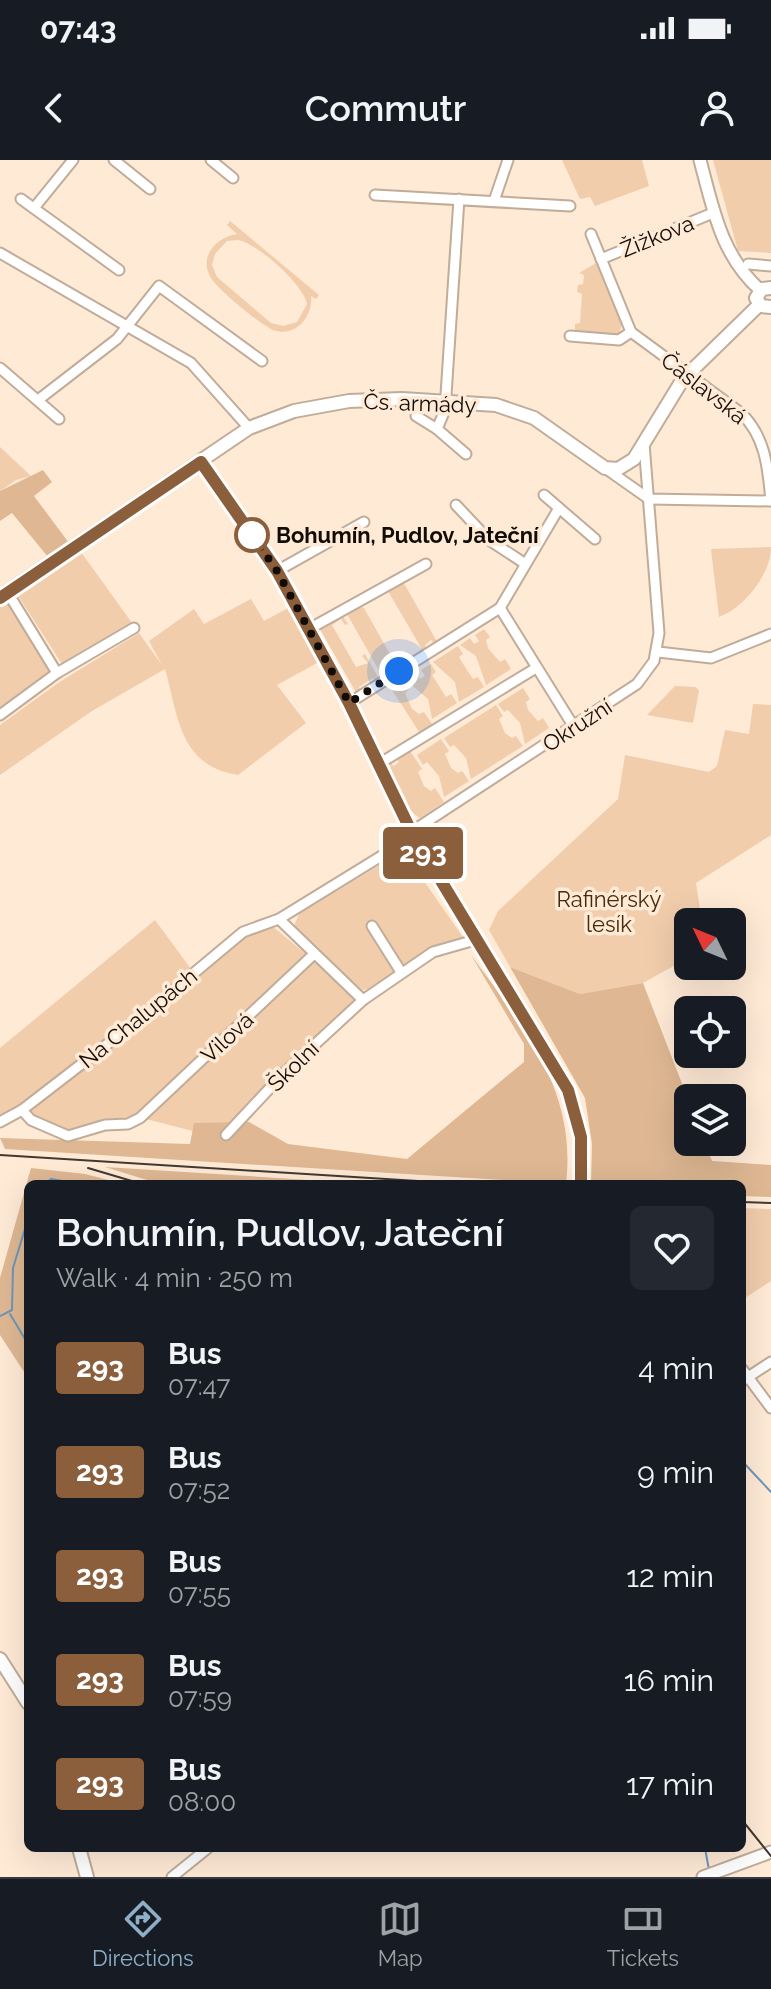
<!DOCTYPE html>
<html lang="en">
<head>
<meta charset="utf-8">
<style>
  :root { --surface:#171b24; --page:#242831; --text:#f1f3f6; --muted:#9ea1a6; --line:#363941; --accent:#8db0c8 }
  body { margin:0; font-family:Raleway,sans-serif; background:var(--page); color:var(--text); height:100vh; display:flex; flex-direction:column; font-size:30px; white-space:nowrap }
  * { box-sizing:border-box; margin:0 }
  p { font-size:26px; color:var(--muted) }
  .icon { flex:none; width:44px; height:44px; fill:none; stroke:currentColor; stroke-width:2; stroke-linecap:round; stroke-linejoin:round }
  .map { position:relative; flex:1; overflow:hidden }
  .sheet { position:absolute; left:24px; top:1020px; width:722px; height:672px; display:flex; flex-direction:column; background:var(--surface); border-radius:12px; box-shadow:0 8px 32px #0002 }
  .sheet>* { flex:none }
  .badge { padding:0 16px; border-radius:6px; font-size:28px; line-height:52px }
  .needle { width:52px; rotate:313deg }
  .tools { position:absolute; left:674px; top:748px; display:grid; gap:16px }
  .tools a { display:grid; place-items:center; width:72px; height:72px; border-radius:12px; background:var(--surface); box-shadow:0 8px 32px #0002; font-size:40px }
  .you { position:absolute; width:40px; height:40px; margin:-20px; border:6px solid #fff; border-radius:50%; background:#1a73e8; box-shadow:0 0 0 12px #1a73e833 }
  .map>.badge { position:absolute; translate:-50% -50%; box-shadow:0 0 0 4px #fff }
  .round { display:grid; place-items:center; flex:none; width:84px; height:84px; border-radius:12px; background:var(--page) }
  .headline { display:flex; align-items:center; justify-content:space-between; height:136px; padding:0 32px }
  h1 { font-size:38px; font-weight:600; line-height:60px }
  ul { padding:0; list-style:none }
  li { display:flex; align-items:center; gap:24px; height:104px; padding:0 32px }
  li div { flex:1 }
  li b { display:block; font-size:30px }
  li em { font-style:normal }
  li .badge { min-width:88px; font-weight:700; text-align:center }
  .status { display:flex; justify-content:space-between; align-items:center; height:56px; padding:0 40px; background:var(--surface); direction:ltr }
  .status svg { height:22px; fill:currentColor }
  header { display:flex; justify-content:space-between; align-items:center; height:104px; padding:0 32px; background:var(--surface); font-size:36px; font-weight:600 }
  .tabs { display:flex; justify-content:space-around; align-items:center; height:112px; border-top:2px solid var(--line); background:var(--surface); font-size:22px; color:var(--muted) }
  .tabs a { display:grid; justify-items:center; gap:4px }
  .tabs .active { color:var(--accent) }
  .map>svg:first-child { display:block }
  .green { fill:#f1cdac; fill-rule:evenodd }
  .forest { fill:#dfb893 }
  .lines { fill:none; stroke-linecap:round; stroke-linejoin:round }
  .stream { stroke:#6f96b8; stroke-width:2 }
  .minor-casing { stroke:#c0ac99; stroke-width:13 }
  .tertiary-casing { stroke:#c0ac99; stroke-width:15 }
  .secondary-casing { stroke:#c0ac99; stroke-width:16 }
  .minor { stroke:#fff; stroke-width:9 }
  .tertiary { stroke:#fff; stroke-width:11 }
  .secondary { stroke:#fff; stroke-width:12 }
  .rail { stroke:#423930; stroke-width:2 }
  .line-casing { stroke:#fff; stroke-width:18 }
  .line { stroke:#8b5e3c; stroke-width:12 }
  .walk { stroke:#120c06; stroke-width:8; stroke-dasharray:0 14.4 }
  .stop-dot { fill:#fff; stroke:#8b5e3c; stroke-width:4 }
  .labels { text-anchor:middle; stroke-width:7; stroke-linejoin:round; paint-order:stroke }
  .street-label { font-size:22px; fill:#120c06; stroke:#ffead6 }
  .stop-label { font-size:22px; font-weight:bold; fill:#120c06; stroke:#ffead6; text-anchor:start }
  .park-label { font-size:22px; fill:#452a0c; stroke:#ffead6 }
</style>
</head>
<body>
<div class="status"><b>07:43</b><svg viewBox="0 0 49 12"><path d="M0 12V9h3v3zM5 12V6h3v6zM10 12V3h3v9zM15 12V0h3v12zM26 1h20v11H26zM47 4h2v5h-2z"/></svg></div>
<header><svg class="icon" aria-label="back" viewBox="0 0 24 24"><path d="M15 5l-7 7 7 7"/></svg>Commutr<svg class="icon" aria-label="person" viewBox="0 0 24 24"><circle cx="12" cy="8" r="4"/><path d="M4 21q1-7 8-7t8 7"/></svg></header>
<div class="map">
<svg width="771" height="1717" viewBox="0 0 771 1717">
  <rect width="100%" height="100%" fill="#ffead6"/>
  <g class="green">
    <polygon points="562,0 642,0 649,26 595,46 590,37 580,39"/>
    <polygon points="713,0 771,0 771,93 738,91"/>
    <path d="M230 61 319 135 316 139 311 136C313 157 296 178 273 170 261 165 218 130 211 118 198 97 216 77 237 74L227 65ZM238 80C257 83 304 125 307 144L297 162 283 166 271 163 217 117 212 105 215 94 227 81Z"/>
    <polygon points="596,103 622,163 619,175 575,171 575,164 580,163 582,134 577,132 578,125 583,124 584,115 579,113"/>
    <polygon points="0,287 31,316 16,320 0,331"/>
    <path d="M771 387C771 414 744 448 719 457L711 389Z"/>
    <polygon points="81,392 132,463 62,504 17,434"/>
    <polygon points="399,422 405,425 436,480 435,485 431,480 425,485 427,490 423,491 388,431"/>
    <path d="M251 439 264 461 290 447 319 502 277 525 306 563 238 615C178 606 178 553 165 509L92 551 0 615V565L58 523 139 473 162 505 149 481 194 449 204 464Z"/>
    <polygon points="6,441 51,512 0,548 0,445"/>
    <polygon points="358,446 364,448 396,505 394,511 391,507 384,512 386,516 381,514 347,454"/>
    <polygon points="342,455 348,464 345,465 341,459 332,465 356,507 368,503 362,496 365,494 378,517 376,522 373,518 359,527 361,532 357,534 320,469"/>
    <polygon points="484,469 490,477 486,480 488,488 500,502 505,499 511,509 486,525 476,496 460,485 470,478 474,484 479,481 475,475"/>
    <path d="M458 486 463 494 459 497C465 507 467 510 473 519L478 517 484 527 459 542 455 522 433 502Z"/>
    <path d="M431 504 436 512 432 515C438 524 440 528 446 537L451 534 457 543 432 559 428 539 406 520 416 514 420 519 425 516 421 510Z"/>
    <polygon points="401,517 409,529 405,533 412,549 419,554 424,552 434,567 421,575 389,525"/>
    <polygon points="675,526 696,527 699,531 693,563 647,555"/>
    <polygon points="523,528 530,539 526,542 528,550 538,561 543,558 549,568 525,584 520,563 508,550 504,552 498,544"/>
    <polygon points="753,544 771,545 771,675 696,723 702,762 688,762 688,798 643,823 580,834 510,807 489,770 498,751 618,639 625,595 709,612 717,606 725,570 749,574"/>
    <polygon points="496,545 503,556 499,559 505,573 512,578 516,576 523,586 471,619 466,598 454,585 450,587 444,578"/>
    <polygon points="441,579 449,591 445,594 451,608 458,613 462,611 469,621 444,637 439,616 427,602 423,605 417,595"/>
    <path d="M410 591 422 609 418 612 424 626 431 631 435 628 444 642 420 658C405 649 392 620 390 603L394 606 399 602 397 599Z"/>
    <path d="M403 691 465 780C450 782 436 786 422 794 402 804 385 829 362 830L294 766 299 754Z"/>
    <polygon points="155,760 191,809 30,940 0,957 0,888"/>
    <polygon points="272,766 306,794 135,957 102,959 74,974 28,953 135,869 245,776"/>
    <polygon points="312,800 358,840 220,978 146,959"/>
    <polygon points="742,1048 771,1049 771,1121 742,1140"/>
  </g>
  <g class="forest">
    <polygon points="43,310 52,322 34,336 69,383 48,397 12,353 0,361 0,331"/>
    <path d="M471 795C524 868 577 930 566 1024L5 989 0 978 190 984 194 963 249 962 288 984 407 999 524 902V884Z"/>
    <polygon points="510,807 580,834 643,823 688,939 688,982 704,982 712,1001 771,1005 771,1037 742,1036 742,1024 591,1024 592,984 585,938"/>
    <polygon points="105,1007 372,1024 160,1024"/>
    <polygon points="31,1008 85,1014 124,1024 28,1024 28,1218 0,1175 0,1118"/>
  </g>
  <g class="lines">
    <g class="stream">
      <polyline points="45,1024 51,1019 79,1024"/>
      <polyline points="10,1154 28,1184"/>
      <polyline points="0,1156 12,1150 13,1108 28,1059"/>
      <polyline points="742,1301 771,1332"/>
      <polyline points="705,1688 709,1710"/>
    </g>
    <g class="minor-casing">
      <g id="minor">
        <polyline points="114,0 150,29"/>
        <polyline points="211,0 233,18"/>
        <polyline points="375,35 570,46"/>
        <polyline points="21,39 119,110"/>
        <polyline points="459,39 445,250 437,269 466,294"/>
        <polyline points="494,41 508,0"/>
        <polyline points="34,48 73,0"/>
        <path d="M591 74 631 172 741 253C766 277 768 309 771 341L649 339 605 308"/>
        <polyline points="0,93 191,203 249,268"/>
        <polyline points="601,99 713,53"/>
        <polyline points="748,104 771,106"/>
        <polyline points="570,176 619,180 631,172"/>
        <polyline points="0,208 59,259"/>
        <polyline points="38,240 117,179 159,126 262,201"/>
        <polyline points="416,256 437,269"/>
        <polyline points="201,302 277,411 349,543 412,673 563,920 581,977 581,1024"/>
        <polyline points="544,335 595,379"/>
        <polyline points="456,345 489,380 524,403"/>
        <polyline points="559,348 500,448 574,567"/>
        <polyline points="277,411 364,362"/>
        <polyline points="8,433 57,513"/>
        <polyline points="309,469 426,404"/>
        <polyline points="658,492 711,498 771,474"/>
        <polyline points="349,543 500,448"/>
        <polyline points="0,555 57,513 134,468"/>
        <polyline points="377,605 536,508"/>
        <polyline points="279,759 363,840"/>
        <polyline points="372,766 401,812"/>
        <polyline points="22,950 31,960 68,976 105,965 128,964 140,958 313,795"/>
        <polyline points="0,962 22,950 127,869 243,772 279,759 409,679 414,670 637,524 654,501 659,473 644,283"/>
        <polyline points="226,975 284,913 363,840 433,792 475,780"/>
        <polyline points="742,1209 771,1248"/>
        <polyline points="742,1221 771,1202"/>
        <polyline points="172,1717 208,1688"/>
      </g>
    </g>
    <g class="tertiary-casing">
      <g id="tertiary">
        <path d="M700 0C713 49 721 95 760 130"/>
        <polyline points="703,1717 771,1692"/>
      </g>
    </g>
    <g class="secondary-casing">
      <g id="secondary">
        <polyline points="771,128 762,129 756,138 761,146 771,147"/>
        <polyline points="0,437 249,268 294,251 349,241 402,239 496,245 534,258 605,308 618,309 634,299 683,219 759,145"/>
        <polyline points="0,1499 28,1543"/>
        <polyline points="79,1688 87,1717"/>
      </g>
    </g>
    <use href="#minor" class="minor"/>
    <use href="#tertiary" class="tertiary"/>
    <use href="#secondary" class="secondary"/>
    <g class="rail">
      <polyline points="0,995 466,1024"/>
      <polyline points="88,1008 142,1024"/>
      <polyline points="742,1042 771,1043"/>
      <polyline points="742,1660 771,1696"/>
    </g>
  </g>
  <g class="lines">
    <g class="line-casing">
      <polyline id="line" points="0,438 201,302 277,411 349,543 412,673 568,930 581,977 581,1024"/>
    </g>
    <use href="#line" class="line"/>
    <polyline class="walk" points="252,375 248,369 277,411 349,543 399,511"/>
  </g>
  <circle class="stop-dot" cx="252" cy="375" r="16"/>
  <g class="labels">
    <g class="street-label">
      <text transform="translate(657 76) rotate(-22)" y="8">Žižkova</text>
      <text transform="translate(704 228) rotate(38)" y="8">Čáslavská</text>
      <text transform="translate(420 243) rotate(2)" y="8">Čs. armády</text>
      <text transform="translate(577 565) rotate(-33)" y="8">Okružní</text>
      <text transform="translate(138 858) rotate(-39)" y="8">Na Chalupách</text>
      <text transform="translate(227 877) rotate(-43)" y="8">Vilová</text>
      <text transform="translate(293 906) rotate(-44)" y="8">Školní</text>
    </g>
    <g class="stop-label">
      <text x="276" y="383">Bohumín, Pudlov, Jateční</text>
    </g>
    <g class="park-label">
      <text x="609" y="747">Rafinérský<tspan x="609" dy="25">lesík</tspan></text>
    </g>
  </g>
</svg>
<div class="tools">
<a><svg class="needle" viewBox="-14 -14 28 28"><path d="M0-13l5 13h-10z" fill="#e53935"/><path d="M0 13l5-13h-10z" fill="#9ea1a6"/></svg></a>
<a><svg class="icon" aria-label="locate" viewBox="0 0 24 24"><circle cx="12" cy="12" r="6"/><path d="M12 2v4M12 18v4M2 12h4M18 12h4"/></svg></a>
<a><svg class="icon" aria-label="layers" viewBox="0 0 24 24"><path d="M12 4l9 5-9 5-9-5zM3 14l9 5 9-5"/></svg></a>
</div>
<div class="you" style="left:399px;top:511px"></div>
<b class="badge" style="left:423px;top:693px;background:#8b5e3c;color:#fff">293</b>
<section class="sheet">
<div class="headline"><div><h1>Bohumín, Pudlov, Jateční</h1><p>Walk · 4 min · 250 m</p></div><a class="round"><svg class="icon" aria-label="heart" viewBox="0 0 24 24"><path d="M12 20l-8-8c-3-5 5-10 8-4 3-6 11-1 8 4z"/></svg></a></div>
<ul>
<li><span class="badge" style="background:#8b5e3c;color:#fff">293</span><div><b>Bus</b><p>07:47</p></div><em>4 min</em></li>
<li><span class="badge" style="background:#8b5e3c;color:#fff">293</span><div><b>Bus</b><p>07:52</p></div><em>9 min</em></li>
<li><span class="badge" style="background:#8b5e3c;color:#fff">293</span><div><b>Bus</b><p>07:55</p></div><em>12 min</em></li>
<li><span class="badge" style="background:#8b5e3c;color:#fff">293</span><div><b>Bus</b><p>07:59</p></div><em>16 min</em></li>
<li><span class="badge" style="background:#8b5e3c;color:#fff">293</span><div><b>Bus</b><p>08:00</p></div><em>17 min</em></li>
</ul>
</section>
</div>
<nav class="tabs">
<a class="active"><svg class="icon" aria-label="directions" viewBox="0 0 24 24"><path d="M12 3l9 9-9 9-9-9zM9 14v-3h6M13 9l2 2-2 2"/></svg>Directions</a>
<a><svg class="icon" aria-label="map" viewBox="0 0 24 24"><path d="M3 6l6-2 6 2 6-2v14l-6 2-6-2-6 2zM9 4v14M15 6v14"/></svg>Map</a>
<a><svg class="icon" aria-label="tickets" viewBox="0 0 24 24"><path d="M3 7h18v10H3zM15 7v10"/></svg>Tickets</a>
</nav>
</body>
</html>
